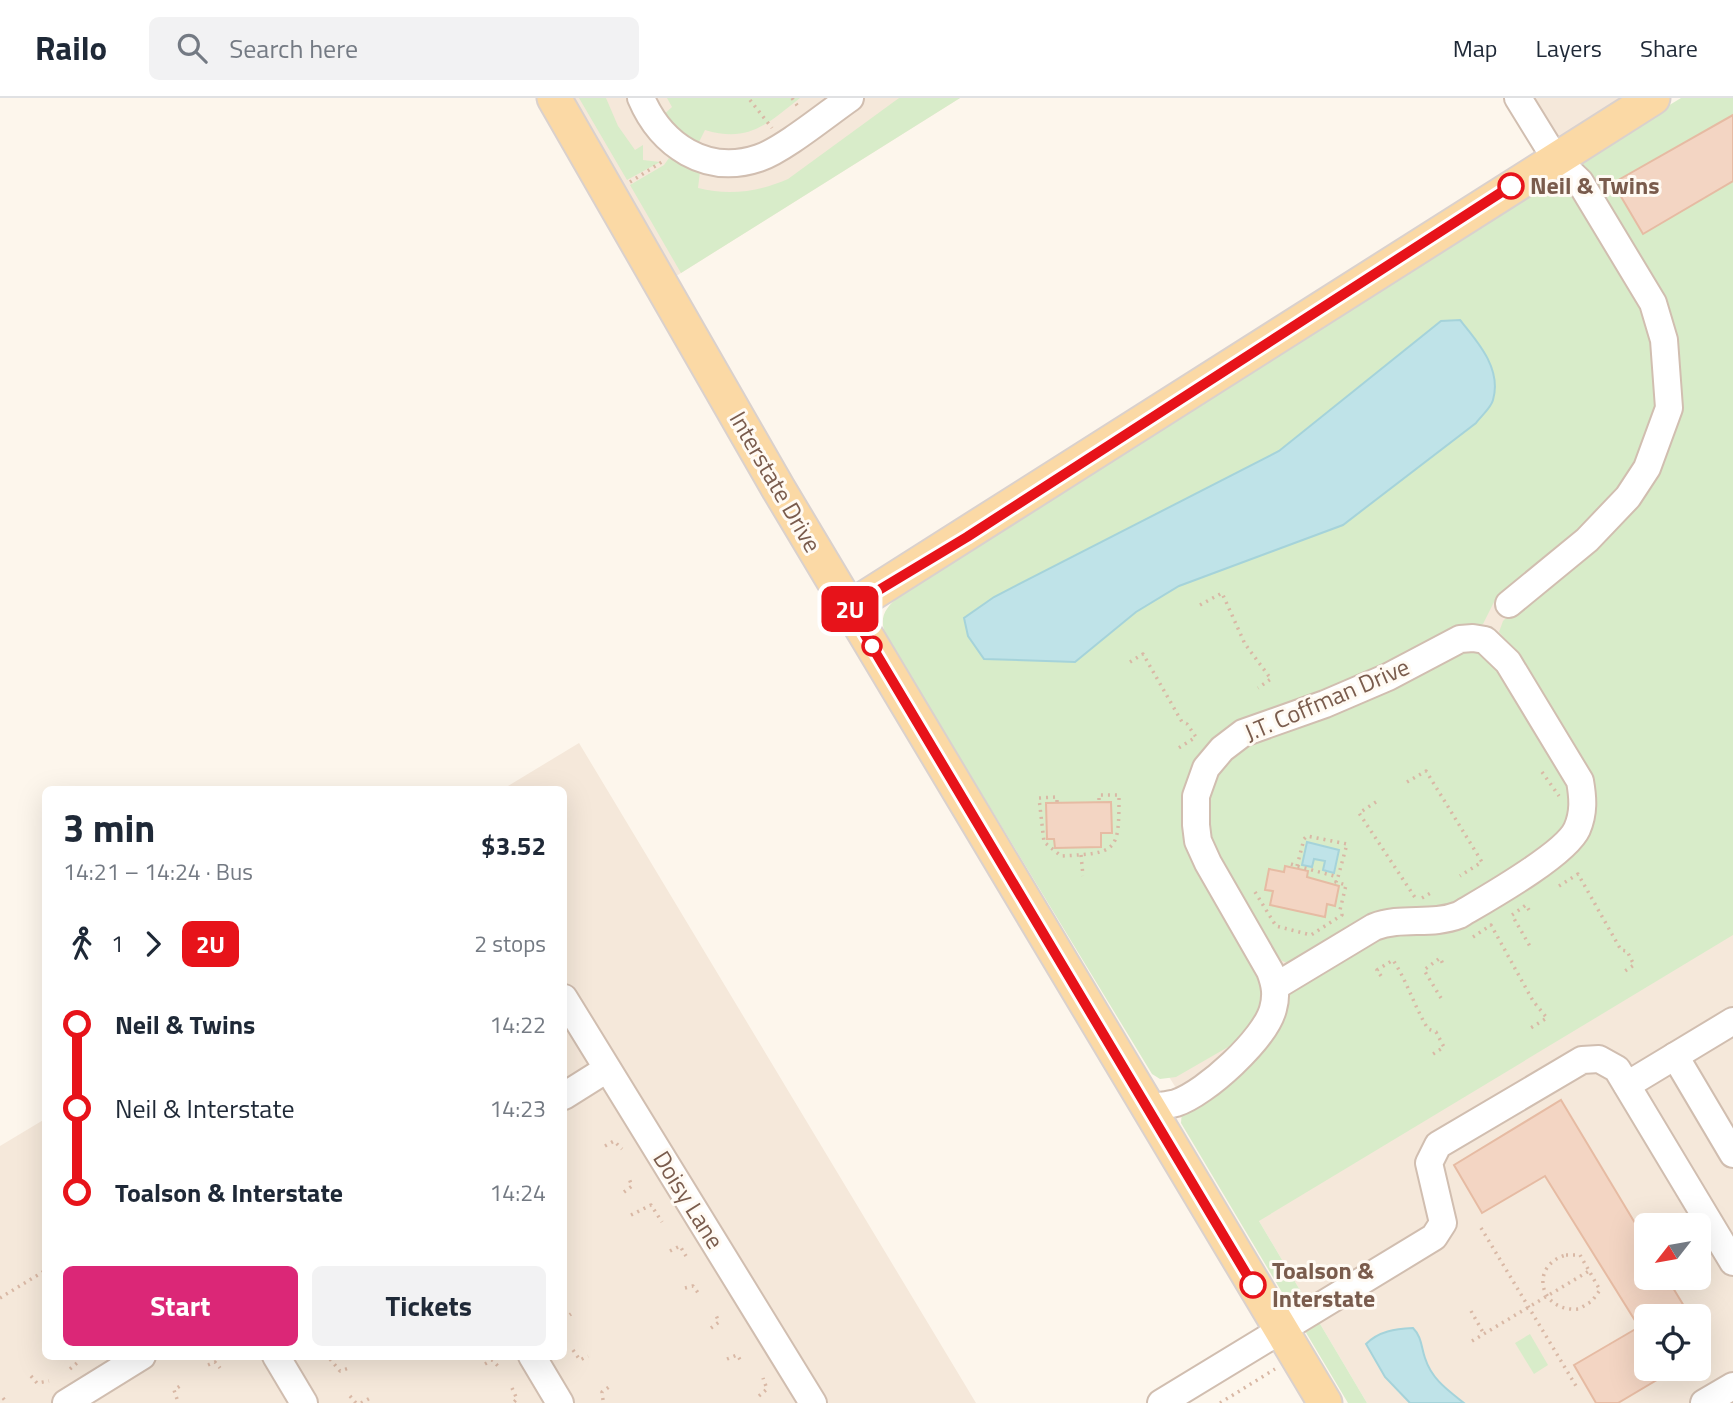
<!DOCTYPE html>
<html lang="en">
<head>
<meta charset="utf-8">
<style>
  :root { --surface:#fff; --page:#f2f2f3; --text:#1f2937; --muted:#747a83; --line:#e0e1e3; --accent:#db2777 }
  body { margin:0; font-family:"Titillium Web",sans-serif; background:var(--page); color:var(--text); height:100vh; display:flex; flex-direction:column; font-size:26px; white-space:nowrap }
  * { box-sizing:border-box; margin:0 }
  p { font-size:23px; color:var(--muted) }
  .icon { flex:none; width:38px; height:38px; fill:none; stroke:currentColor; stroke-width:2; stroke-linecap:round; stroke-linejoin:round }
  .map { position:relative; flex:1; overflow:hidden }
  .drawer { position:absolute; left:42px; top:688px; width:525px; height:574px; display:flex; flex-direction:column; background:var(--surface); border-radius:10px; box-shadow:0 7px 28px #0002 }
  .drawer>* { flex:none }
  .badge { padding:0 14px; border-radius:10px; font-size:24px; line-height:46px }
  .needle { width:46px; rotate:239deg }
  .controls { position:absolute; left:1634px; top:1115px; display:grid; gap:14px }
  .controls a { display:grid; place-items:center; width:77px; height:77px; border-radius:10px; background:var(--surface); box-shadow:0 7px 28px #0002; font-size:35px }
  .map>.badge { position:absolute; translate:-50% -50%; box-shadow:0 0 0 4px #fff }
  .legs { display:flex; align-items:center; gap:10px; height:77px; padding:0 21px; font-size:23px }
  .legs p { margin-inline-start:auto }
  .head { display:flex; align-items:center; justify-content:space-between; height:119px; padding:0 21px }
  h1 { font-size:38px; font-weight:700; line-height:52px }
  .action { display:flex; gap:14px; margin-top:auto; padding:14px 21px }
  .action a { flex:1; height:80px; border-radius:10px; background:var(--accent); color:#fff; font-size:28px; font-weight:700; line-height:80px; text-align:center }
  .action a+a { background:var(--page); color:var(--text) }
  ul { padding:0 21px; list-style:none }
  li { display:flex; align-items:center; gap:24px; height:84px; font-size:26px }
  li i { display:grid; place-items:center; width:10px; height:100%; margin:0 9px; background:currentColor }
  li i::after { content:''; width:18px; height:18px; margin:-9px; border:5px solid; border-radius:50%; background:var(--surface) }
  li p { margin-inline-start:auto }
  li:first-child i { background:linear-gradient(#0000 50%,currentColor 0) }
  li:last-child i { background:linear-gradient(currentColor 50%,#0000 0) }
  header { display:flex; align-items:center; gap:42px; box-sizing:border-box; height:98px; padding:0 35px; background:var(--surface); border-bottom:2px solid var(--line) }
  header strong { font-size:33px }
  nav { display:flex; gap:38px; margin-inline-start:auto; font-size:24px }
  .search { width:490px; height:63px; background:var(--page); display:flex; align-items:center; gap:18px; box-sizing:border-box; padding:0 24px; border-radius:10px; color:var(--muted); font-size:26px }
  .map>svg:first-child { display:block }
  .residential { fill:#f5e8da; fill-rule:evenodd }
  .green { fill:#d8ecc9 }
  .water { fill:#bfe3e8; stroke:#a5d3da; stroke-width:2 }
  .building { fill:#f3d5c3; stroke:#e6bba3; stroke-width:2 }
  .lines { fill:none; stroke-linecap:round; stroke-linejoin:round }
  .minor-casing { stroke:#d1beb0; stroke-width:30 }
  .major-casing { stroke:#dad1cd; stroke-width:37 }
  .path { stroke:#d9b8a5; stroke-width:3.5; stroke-dasharray:2 5; stroke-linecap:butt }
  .minor { stroke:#fff; stroke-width:26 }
  .major { stroke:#fbd9a5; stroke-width:33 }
  .line-1-casing { stroke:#fff; stroke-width:16 }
  .line-1 { stroke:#e7131a; stroke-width:10 }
  .stop-1-dot { fill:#fff; stroke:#e7131a; stroke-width:3.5 }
  .labels { text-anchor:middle; stroke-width:6; stroke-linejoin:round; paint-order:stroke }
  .stop-label { font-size:24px; font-weight:bold; fill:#7a5c4d; stroke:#fffaf3; text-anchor:start }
  .street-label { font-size:24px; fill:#7a5c4d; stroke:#fffaf3 }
</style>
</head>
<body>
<header>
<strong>Railo</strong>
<div class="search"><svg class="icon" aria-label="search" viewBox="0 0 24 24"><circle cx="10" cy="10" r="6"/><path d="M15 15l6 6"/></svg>Search here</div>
<nav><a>Map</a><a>Layers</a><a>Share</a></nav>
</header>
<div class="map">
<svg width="1733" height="1305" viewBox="0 0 1733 1305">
  <rect width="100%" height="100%" fill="#fdf6ec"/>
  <g class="residential">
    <polygon points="568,0 960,0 673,180"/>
    <polygon points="1535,0 1624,0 1558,40"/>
    <path d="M1366 225 1733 833V1305H1367L1259 1123 887 527ZM1647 1127H1699V1180H1647ZM1647 1218H1699V1270H1647Z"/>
    <polygon points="579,645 976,1305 0,1305 0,1048 45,1021 46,1258 564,1258 564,691 503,691"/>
  </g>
  <g class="green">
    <polygon points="579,0 606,0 618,28 635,52 643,47 643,62 660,64 627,82"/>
    <path d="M667 0H800C767 26 749 45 705 32L697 48 660 20 672 9Z"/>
    <path d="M899 0H960L681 175 630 87 664 67 669 60 700 74 698 90C729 98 758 94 788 81Z"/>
    <polygon points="1681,0 1733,0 1733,837 1259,1123 1367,1305 1348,1305 1181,1025 1182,1011 1287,896 1375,841 1482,818 1570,761 1581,750 1594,716 1596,693 1591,673 1522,560 1499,534 1503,523 1515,511 1611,429 1678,284 1578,68 1581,61"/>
    <path d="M1561 75 1648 215 1659 304 1634 371 1595 420 1495 502 1483 526 1283 610 1188 688 1259 865 1264 908 1242 941 1176 979 1160 981 1152 976 887 540C878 521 884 511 899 498L1307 233Z"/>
    <path d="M1465 551 1488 555C1512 592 1562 655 1571 697 1586 772 1346 845 1291 866L1282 863 1272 851 1213 751 1208 732 1206 712 1212 688 1223 667 1246 647 1356 608Z"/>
    <polygon points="1530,1236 1548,1267 1534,1276 1515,1245"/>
  </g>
  <g class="water">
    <path d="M1460 222C1478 244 1502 271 1493 302 1491 310 1481 318 1476 325L1343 427 1179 488 1136 514 1075 564 984 561 968 538 964 520 994 499 1279 353 1441 223Z"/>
    <polygon points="1307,744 1339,752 1334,775 1323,772 1325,763 1314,761 1312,769 1302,767"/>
    <path d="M1413 1230C1422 1239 1421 1249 1425 1260 1432 1282 1449 1293 1464 1305H1410L1385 1279 1366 1246C1379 1233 1395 1231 1413 1230Z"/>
  </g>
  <g class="building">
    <polygon points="1733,17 1733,83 1643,136 1613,85"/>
    <polygon points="1111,704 1112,735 1101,735 1101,749 1055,750 1054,741 1047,741 1046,705"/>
    <polygon points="1285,768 1308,773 1307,779 1339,788 1335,808 1327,806 1325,819 1270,807 1273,793 1265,792 1269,771 1284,774"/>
    <polygon points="1561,1002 1647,1145 1647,1180 1667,1180 1690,1218 1647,1218 1647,1270 1677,1270 1618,1305 1596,1305 1574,1267 1639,1229 1545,1078 1482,1115 1454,1067"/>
  </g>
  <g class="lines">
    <g class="minor-casing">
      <g id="minor">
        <path d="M641 0C661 47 706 78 759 60 783 52 827 16 850 0"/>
        <polyline points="1509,506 1587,442 1628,399 1647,370 1669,310 1664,242 1653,205 1580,84 1555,60 1518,0"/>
        <polyline points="564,900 813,1305"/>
        <polyline points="1675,958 1733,1056"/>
        <polyline points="1627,987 1733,923"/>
        <polyline points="564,998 607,971"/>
        <path d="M1149 1010C1158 1008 1168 1007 1176 1005 1206 995 1265 941 1273 911 1277 897 1275 886 1270 873L1208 765 1198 743 1196 727V698L1206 670 1222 651 1243 635 1325 606 1388 579 1460 541 1473 540 1485 542 1508 564 1580 683C1583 700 1584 715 1577 731 1565 757 1486 801 1459 817 1431 828 1402 818 1374 829L1276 888"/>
        <polyline points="276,1258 304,1305"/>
        <polyline points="532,1258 560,1305"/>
        <polyline points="66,1305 142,1258"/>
        <polyline points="1161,1305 1434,1139 1443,1125 1429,1065 1438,1047 1582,962 1599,961 1617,971 1733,1164"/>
        <polyline points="1704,1305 1733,1288"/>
      </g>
    </g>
    <g class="major-casing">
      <g id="major">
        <polyline points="554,0 778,390 1325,1305"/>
        <polyline points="849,510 1653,0"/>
      </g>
    </g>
    <g class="path">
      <polyline points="792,0 799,10"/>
      <polyline points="750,2 772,30"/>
      <polyline points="630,84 665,62"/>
      <polyline points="1200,507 1222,495 1245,546 1271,581 1258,590"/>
      <polyline points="1130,564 1143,556 1182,624 1187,626 1196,639 1177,651"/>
      <polyline points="1542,674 1559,698"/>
      <polyline points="1407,684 1426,673 1482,764 1460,778"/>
      <path d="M1057 704V699L1039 700 1044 744 1061 758C1118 755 1119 754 1119 697H1099V703"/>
      <polyline points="1376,704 1359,715 1416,801"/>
      <polyline points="1081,757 1083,778"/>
      <polyline points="1291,766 1297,768 1338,779 1347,746 1307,738 1304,741 1297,768"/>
      <polyline points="1559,788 1578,776 1621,852 1627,853 1634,867 1625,873"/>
      <polyline points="1255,794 1276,828 1311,837 1342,817 1340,812 1346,787 1336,784 1338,779"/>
      <polyline points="1422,800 1434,793"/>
      <polyline points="1529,812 1526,807 1512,817 1531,850"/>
      <polyline points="1473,839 1491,827 1533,903 1547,920 1529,931"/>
      <path d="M1381 878 1377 872 1393 862C1407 883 1414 908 1428 931L1436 934 1444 949 1433 956"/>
      <polyline points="1441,900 1424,872 1440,860 1444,868"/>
      <polyline points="605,1048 614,1043 622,1051"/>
      <polyline points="624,1094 632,1088 628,1078"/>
      <polyline points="631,1117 651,1107 662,1124"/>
      <polyline points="1481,1130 1576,1288"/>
      <polyline points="670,1153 680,1148 686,1158"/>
      <path d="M1566 1157H1580L1600 1192 1592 1203 1579 1211C1540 1215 1528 1168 1566 1157Z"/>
      <polyline points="685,1190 693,1188 699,1196"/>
      <polyline points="0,1200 46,1172"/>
      <polyline points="1471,1213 1484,1236"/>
      <polyline points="564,1221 571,1216"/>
      <polyline points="711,1230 719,1224 715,1215"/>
      <polyline points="1472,1243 1589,1173"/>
      <polyline points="573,1252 580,1262 588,1258"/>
      <polyline points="330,1261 340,1273 349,1270"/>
      <polyline points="727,1261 737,1257 741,1263"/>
      <polyline points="485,1266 492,1262 501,1271"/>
      <polyline points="208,1267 215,1264 220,1270"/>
      <polyline points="70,1271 77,1265 77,1258"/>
      <polyline points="31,1278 37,1285 49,1283"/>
      <polyline points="512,1290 517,1301 513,1305"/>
      <polyline points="350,1298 356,1305"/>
      <polyline points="759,1298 767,1291 763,1280"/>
      <polyline points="3,1300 7,1305"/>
      <polyline points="177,1301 174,1292 183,1286"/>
      <polyline points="603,1302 602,1294 609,1289"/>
      <polyline points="361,1305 372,1299"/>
      <polyline points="1220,1305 1275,1271"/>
    </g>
    <use href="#minor" class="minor"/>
    <use href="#major" class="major"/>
  </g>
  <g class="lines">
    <g class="line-1-casing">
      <polyline id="line-1" points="1253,1187 849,510 967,439 1511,88"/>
    </g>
    <use href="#line-1" class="line-1"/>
  </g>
  <g class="stop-1-dot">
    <circle cx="1511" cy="88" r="12"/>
    <circle cx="872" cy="548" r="9"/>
    <circle cx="1253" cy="1187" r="12"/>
  </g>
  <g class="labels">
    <g class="stop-label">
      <text x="1530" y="96">Neil &amp; Twins</text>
      <text x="1272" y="1181">Toalson &amp;<tspan x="1272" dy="28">Interstate</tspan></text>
    </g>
    <g class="street-label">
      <text transform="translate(775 384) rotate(60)" y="8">Interstate Drive</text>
      <text transform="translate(1327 602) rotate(-23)" y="8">J.T. Coffman Drive</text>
      <text transform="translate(688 1102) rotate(58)" y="8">Doisy Lane</text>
    </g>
  </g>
</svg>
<div class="controls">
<a><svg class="needle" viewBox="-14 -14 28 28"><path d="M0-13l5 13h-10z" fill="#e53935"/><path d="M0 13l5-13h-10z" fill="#747a83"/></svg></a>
<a><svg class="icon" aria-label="locate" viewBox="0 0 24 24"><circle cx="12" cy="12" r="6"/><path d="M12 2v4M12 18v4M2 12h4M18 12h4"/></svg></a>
</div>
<b class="badge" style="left:850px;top:511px;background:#e7131a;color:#fff">2U</b>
<section class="drawer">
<div class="head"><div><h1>3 min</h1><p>14:21 – 14:24 · Bus</p></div><b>$3.52</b></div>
<div class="legs"><svg class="icon" aria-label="walk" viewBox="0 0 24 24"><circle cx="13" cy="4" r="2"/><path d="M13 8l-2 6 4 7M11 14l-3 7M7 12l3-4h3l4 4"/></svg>1<svg class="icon" aria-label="forward" viewBox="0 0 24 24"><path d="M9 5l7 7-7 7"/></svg><b class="badge" style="background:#e7131a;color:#fff">2U</b><p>2 stops</p></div>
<ul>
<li><i style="color:#e7131a"></i><b>Neil &amp; Twins</b><p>14:22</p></li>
<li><i style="color:#e7131a"></i><span>Neil &amp; Interstate</span><p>14:23</p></li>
<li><i style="color:#e7131a"></i><b>Toalson &amp; Interstate</b><p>14:24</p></li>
</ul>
<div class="action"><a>Start</a><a>Tickets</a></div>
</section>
</div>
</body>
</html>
